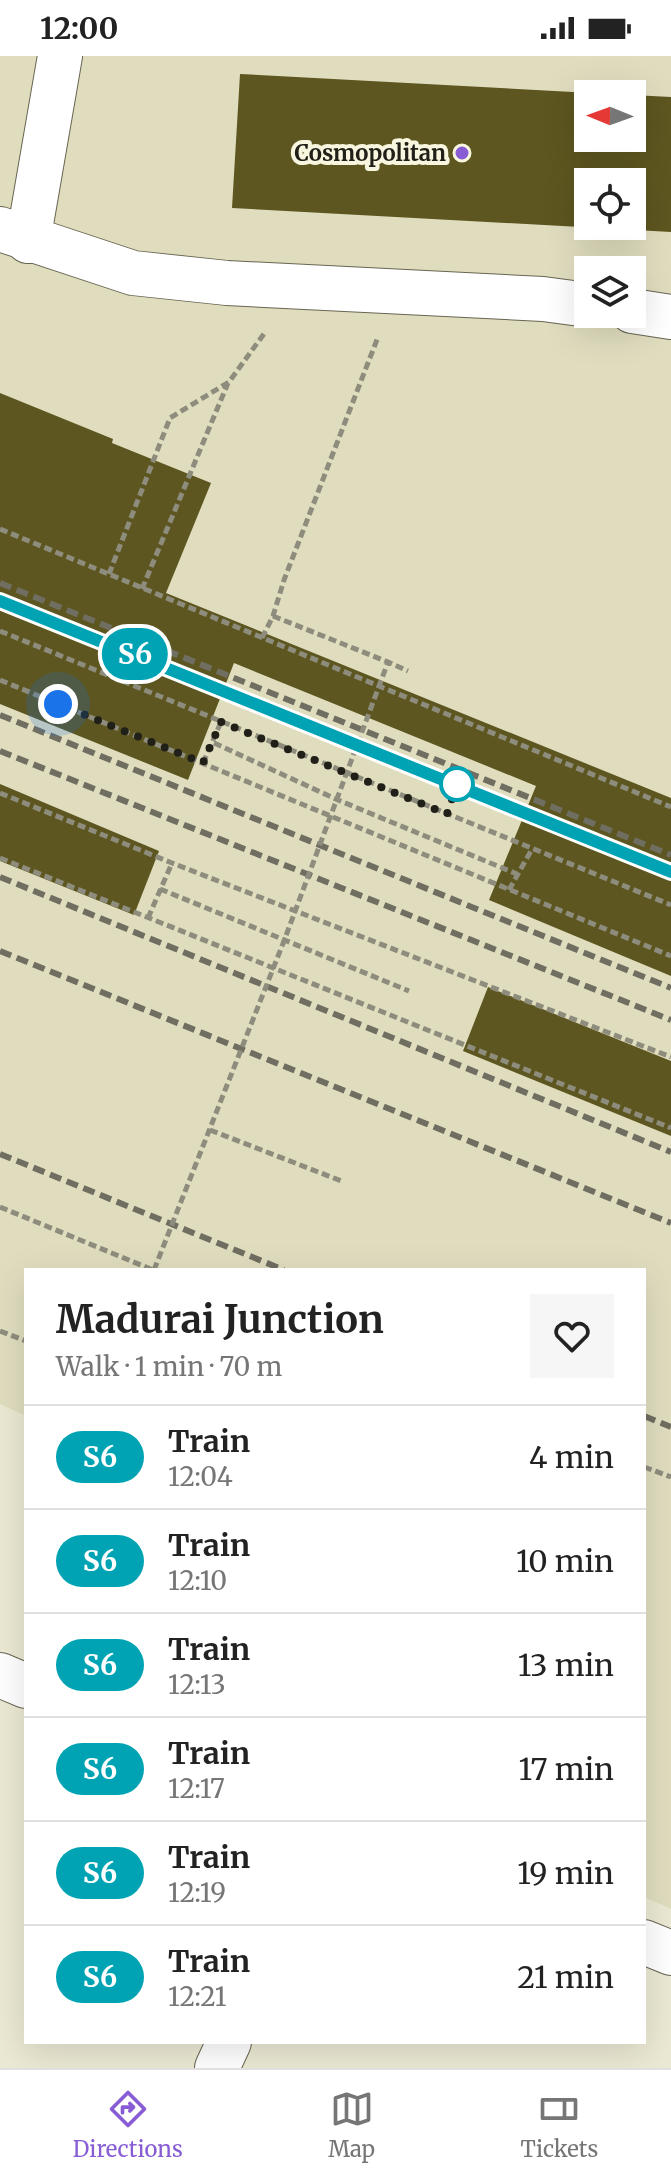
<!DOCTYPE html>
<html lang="en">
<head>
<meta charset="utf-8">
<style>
  :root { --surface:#fff; --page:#f6f6f6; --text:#222; --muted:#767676; --line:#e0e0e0; --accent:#875cd5 }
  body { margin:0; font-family:Merriweather,serif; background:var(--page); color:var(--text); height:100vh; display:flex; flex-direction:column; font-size:30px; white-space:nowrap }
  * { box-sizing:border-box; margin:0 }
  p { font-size:26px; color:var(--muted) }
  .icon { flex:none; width:44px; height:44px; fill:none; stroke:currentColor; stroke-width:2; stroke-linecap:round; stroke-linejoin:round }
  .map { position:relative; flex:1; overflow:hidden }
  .drawer { position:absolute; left:24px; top:1212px; width:622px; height:776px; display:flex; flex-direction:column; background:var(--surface); border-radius:0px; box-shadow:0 8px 32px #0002 }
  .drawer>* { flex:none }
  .badge { padding:0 16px; border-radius:26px; font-size:28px; line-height:52px }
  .needle { width:52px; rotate:271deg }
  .controls { position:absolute; left:574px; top:24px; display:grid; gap:16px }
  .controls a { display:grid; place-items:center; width:72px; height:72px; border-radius:0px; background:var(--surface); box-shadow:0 8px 32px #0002; font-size:40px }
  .you { position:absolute; width:40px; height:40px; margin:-20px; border:6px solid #fff; border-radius:50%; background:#1a73e8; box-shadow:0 0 0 12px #1a73e833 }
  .map>.badge { position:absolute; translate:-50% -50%; box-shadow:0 0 0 4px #fff }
  .round { display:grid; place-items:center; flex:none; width:84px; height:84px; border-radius:0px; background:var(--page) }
  .summary { display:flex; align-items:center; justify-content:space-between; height:136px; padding:0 32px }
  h1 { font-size:38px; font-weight:700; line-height:60px }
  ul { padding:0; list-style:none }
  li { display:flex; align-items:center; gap:24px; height:104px; padding:0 32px; border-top:2px solid var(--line) }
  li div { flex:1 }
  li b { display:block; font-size:30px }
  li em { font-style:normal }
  li .badge { min-width:88px; font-weight:700; text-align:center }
  .status { display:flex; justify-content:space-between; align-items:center; height:56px; padding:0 40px; background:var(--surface); direction:ltr }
  .status svg { height:22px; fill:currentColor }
  .menu { display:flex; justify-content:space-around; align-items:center; height:112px; border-top:2px solid var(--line); background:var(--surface); font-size:22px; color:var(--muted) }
  .menu a { display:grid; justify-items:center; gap:4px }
  .menu .selected { color:var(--accent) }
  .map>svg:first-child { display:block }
  .built { fill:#e0ddbf; fill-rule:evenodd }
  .building { fill:#5d5620; fill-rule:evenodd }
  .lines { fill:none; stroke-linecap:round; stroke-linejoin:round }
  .minor-casing { stroke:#686552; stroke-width:46 }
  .path { stroke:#8e8d7d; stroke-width:5; stroke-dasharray:8 4; stroke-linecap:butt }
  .minor { stroke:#fff; stroke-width:44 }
  .rail { stroke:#706e61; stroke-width:6; stroke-dasharray:12 6; stroke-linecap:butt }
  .path-bridge { stroke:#8e8d7d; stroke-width:5; stroke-dasharray:8 4; stroke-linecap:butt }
  .line-casing { stroke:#fff; stroke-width:18 }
  .line { stroke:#00a3b4; stroke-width:12 }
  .walk { stroke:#212018; stroke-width:8; stroke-dasharray:0 14.4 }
  .poi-dot { fill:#875cd5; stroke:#f9f6e0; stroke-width:3 }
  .stop-dot { fill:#fff; stroke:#00a3b4; stroke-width:4 }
  .labels { text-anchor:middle; stroke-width:8; stroke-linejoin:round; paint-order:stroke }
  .poi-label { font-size:22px; font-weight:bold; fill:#212018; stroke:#f9f6e0; text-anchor:end }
</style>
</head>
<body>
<div class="status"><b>12:00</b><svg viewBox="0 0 49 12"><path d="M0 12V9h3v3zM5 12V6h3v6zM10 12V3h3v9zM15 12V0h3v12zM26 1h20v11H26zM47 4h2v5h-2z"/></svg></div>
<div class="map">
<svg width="671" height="2012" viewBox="0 0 671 2012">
  <rect width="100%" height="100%" fill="#ebe9d3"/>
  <path class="built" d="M0 0H671V1853L644 1841V1214H26V1360L0 1348ZM588 38H632V82H588ZM588 126H632V170H588ZM588 214H632V258H588Z"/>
  <g class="building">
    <path d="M240 18 610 38H588V82H632V39L671 41V176L232 152ZM588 126H632V170H588Z"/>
    <polygon points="0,337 113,383 112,387 211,427 166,537 671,742 671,920 489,844 536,730 234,607 188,724 0,648"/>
    <polygon points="0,728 159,795 134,859 0,805"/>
    <polygon points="488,931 671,1005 671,1080 463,995"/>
  </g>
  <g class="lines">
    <g class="minor-casing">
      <g id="minor">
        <polyline points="0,173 133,217 227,227 543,243 588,249"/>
        <polyline points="28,185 60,0"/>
        <polyline points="632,255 671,261"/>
        <polyline points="0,1619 26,1630"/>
        <polyline points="644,1886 671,1897"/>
        <polyline points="217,2012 229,1986"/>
      </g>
    </g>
    <g class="path">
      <polyline points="0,473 671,751"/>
      <polyline points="109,518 170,362 229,326 266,275"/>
      <polyline points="142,533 228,327"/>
      <polyline points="273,560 388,606"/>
      <polyline points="0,575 671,849"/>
      <polyline points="262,582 273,560 284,524 378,281"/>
      <polyline points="0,624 671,900"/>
      <polyline points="214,687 338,744 517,818"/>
      <polyline points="203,707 221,666"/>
      <polyline points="0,737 172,807 671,1001"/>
      <polyline points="0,802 671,1072"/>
      <polyline points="160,833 409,935"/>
      <polyline points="509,834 532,793"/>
      <polyline points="148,862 172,807"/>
      <polyline points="210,1074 344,1126"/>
      <polyline points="0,1151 153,1214"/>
      <polyline points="0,1275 26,1285"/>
      <polyline points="644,1411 671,1421"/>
    </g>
    <use href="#minor" class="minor"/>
    <g class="rail">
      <polyline points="0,527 671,799"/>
      <polyline points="0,545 671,816"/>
      <polyline points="0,659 671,932"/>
      <polyline points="0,695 671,964"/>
      <polyline points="0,821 671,1096"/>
      <polyline points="0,895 671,1167"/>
      <polyline points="0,1098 284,1214"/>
      <polyline points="644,1360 671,1371"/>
    </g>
    <polyline class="path-bridge" points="154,1214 284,885 388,606 408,615"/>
  </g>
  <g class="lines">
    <g class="line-casing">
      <polyline id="line" points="0,545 671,816"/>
    </g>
    <use href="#line" class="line"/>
    <polyline class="walk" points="58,648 203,707 221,666 447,758 457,728"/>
  </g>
  <circle class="poi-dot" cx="462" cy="97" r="8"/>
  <circle class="stop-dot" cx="457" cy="728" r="16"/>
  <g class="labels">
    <g class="poi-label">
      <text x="446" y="105">Cosmopolitan</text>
    </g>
  </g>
</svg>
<div class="controls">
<a><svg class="needle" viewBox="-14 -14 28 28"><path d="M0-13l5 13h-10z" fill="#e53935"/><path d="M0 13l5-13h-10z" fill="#767676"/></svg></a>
<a><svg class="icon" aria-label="locate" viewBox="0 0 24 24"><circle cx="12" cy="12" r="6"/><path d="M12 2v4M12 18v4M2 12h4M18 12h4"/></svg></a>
<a><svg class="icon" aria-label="layers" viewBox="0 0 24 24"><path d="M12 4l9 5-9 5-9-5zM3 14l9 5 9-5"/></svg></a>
</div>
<div class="you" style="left:58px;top:648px"></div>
<b class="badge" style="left:135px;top:598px;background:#00a3b4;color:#fff">S6</b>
<section class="drawer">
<div class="summary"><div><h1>Madurai Junction</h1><p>Walk · 1 min · 70 m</p></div><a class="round"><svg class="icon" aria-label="heart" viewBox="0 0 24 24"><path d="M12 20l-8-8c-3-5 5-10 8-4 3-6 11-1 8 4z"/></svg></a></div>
<ul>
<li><span class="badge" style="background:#00a3b4;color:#fff">S6</span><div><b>Train</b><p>12:04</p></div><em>4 min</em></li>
<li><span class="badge" style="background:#00a3b4;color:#fff">S6</span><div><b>Train</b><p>12:10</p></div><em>10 min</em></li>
<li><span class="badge" style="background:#00a3b4;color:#fff">S6</span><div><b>Train</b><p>12:13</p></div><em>13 min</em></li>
<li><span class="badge" style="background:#00a3b4;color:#fff">S6</span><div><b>Train</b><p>12:17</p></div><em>17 min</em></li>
<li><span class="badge" style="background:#00a3b4;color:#fff">S6</span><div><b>Train</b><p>12:19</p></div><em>19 min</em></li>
<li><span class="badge" style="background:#00a3b4;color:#fff">S6</span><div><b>Train</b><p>12:21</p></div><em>21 min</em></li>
</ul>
</section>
</div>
<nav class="menu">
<a class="selected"><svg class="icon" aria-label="directions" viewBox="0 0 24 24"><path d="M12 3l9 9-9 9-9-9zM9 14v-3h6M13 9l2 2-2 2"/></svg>Directions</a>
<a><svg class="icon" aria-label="map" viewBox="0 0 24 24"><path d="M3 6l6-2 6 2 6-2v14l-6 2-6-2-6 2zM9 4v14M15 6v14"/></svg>Map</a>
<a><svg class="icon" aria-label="tickets" viewBox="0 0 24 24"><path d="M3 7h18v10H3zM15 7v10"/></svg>Tickets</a>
</nav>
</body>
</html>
